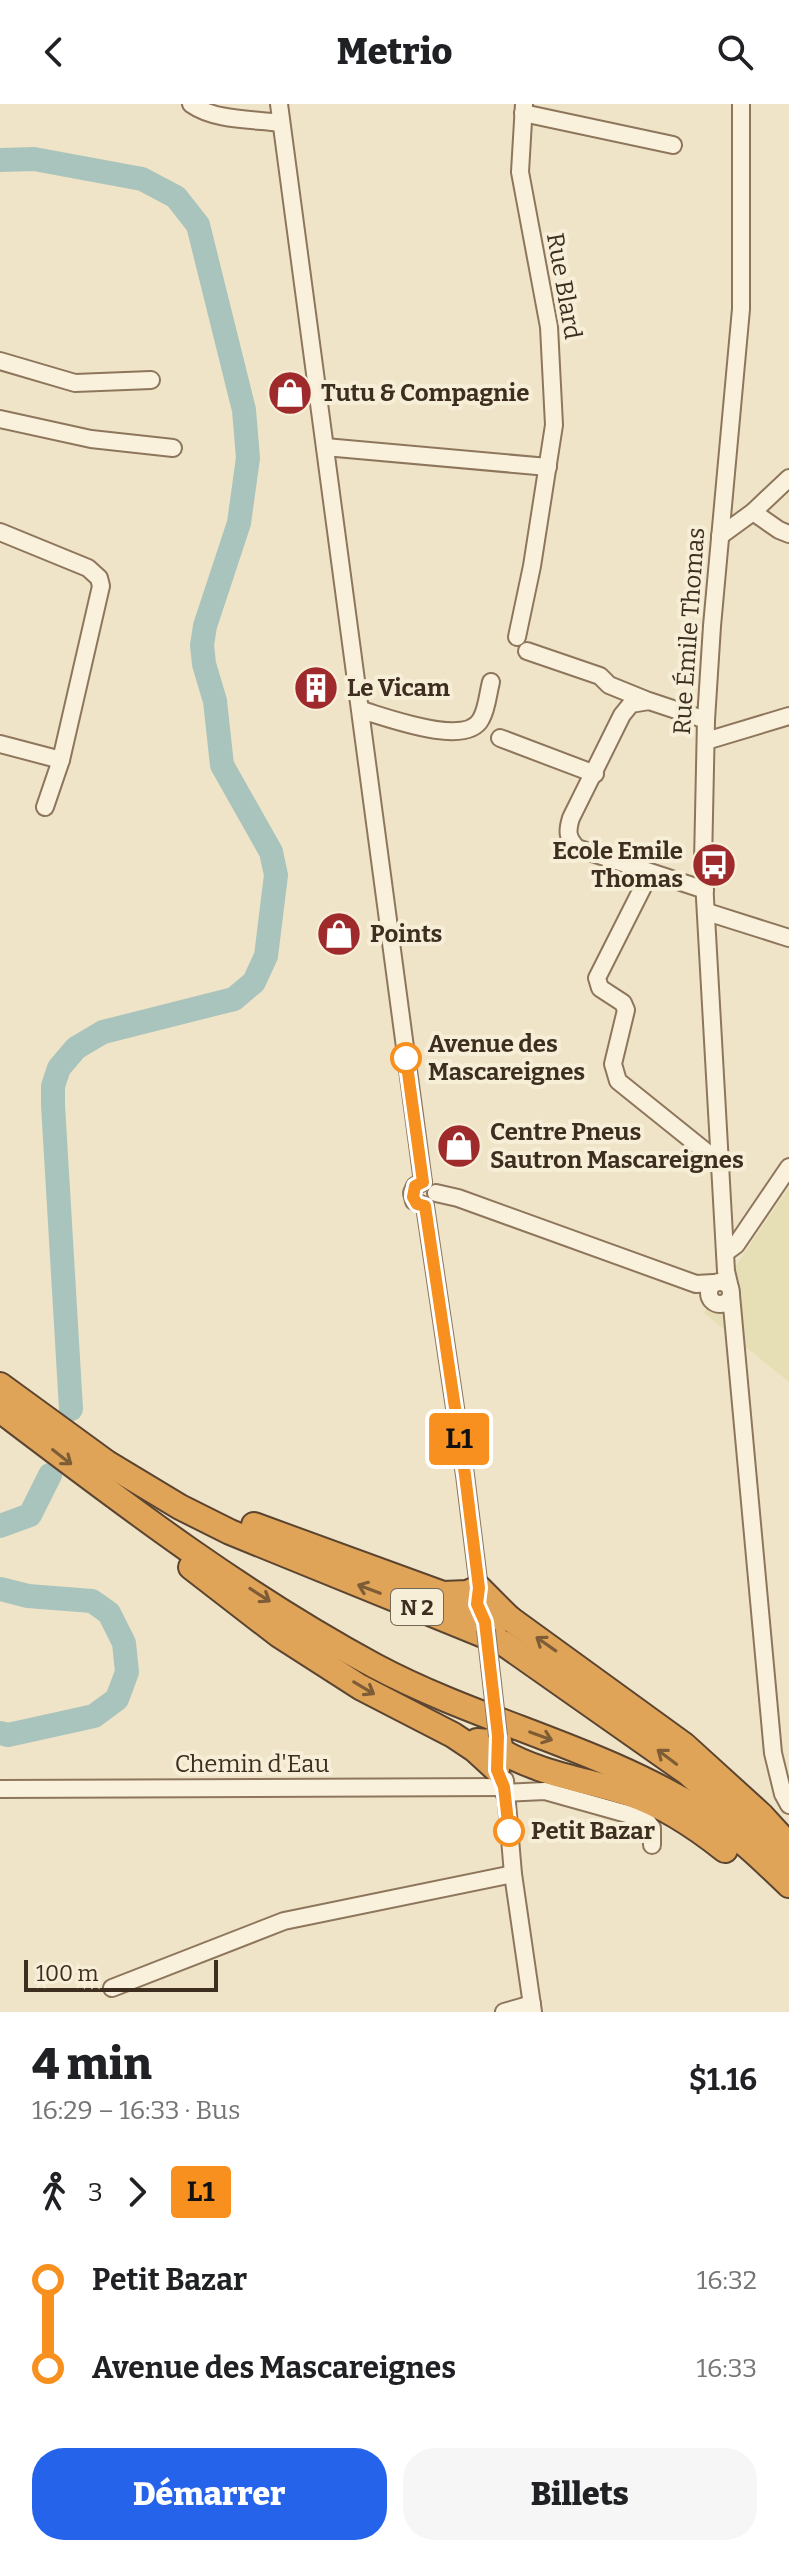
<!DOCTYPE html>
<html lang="fr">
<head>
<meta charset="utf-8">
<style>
  :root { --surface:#fff; --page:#f6f6f6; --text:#202124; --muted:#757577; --accent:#2563eb }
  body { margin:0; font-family:Bitter,serif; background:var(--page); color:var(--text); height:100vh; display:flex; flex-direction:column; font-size:30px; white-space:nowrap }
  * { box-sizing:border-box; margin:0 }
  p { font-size:26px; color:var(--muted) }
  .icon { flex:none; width:44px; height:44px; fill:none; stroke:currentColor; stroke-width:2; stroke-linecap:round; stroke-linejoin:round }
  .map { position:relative; height:1908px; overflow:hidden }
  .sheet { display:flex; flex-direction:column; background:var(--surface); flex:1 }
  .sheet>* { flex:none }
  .badge { padding:0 16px; border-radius:6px; font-size:28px; line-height:52px }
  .scale { position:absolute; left:24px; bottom:20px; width:194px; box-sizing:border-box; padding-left:8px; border:4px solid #3d2e20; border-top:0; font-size:22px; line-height:28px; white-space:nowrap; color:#3d2e20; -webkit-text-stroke:6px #f7eed8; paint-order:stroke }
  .map>.badge { position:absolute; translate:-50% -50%; box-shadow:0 0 0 4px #fff }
  .legs { display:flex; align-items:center; gap:12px; height:88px; padding:0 32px; font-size:26px }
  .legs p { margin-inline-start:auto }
  .headline { display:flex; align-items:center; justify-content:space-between; height:136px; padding:0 32px }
  h1 { font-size:44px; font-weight:800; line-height:60px }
  .button { display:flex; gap:16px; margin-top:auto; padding:16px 32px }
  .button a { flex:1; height:92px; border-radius:32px; background:var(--accent); color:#fff; font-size:32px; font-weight:800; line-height:92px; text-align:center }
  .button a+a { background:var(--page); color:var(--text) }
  ul { padding:0 32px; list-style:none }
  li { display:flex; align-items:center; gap:28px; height:88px; font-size:30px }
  li i { display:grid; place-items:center; width:12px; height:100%; margin:0 10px; background:currentColor }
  li i::after { content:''; width:20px; height:20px; margin:-10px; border:6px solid; border-radius:50%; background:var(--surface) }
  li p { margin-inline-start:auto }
  li:first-child i { background:linear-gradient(#0000 50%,currentColor 0) }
  li:last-child i { background:linear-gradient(currentColor 50%,#0000 0) }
  header { display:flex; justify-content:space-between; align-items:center; height:104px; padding:0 32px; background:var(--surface); font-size:36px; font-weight:800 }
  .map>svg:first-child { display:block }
  .farmland { fill:#e6deb5 }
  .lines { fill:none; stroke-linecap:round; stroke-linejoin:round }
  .river { stroke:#a9c4bc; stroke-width:24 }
  .minor-casing { stroke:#8d765c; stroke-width:20 }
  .highway-casing { stroke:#5b4430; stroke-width:28 }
  .minor { stroke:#faf1dc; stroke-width:16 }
  .highway { stroke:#e0a458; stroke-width:24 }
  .minor-bridge-casing { stroke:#8d765c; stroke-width:20; stroke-linecap:butt }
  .minor-bridge { stroke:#faf1dc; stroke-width:16 }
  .oneway { stroke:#7e5d36 }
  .line-1-casing { stroke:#fff; stroke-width:18 }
  .line-1 { stroke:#f7901e; stroke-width:12 }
  .stop-1-dot { fill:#fff; stroke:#f7901e; stroke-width:4 }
  .labels { text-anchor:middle; stroke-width:8; stroke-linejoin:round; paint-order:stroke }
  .shield { fill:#f7eed8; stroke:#756857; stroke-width:2 }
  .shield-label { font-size:22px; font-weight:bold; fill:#3d2e20 }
  .street-label { font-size:24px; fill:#3d2e20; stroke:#f7eed8 }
  .poi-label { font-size:24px; font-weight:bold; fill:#3d2e20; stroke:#f7eed8; text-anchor:start }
  .stop-label { font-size:24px; font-weight:bold; fill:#3d2e20; stroke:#f7eed8; text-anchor:start }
</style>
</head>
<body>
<header><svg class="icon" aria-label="back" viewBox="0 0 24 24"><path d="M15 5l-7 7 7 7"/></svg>Metrio<svg class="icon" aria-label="search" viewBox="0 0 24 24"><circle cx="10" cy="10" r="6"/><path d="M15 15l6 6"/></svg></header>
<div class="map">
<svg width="789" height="1908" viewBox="0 0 789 1908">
  <rect width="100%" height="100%" fill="#f0e4c8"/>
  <polygon class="farmland" points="789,1083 789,1278 704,1209"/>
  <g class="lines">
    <g class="river">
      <polyline points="0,56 34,55 142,75 176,93 198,121 244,306 248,354 239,419 205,522 202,541 204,560 215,597 222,661 271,748 276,771 266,852 254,878 234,895 103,928 76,944 59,964 53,982 53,1001 71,1305"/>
      <polyline points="0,1422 30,1411 50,1371"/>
      <polyline points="0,1485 28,1492 92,1497 109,1509 124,1539 127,1568 117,1595 94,1612 8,1631 0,1629"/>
    </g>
    <g class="minor-casing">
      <g id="minor">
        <path d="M191 0C215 17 253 15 281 19"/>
        <polyline points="279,0 423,1078"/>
        <polyline points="523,9 673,41"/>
        <polyline points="0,257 75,279 151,276"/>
        <polyline points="0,315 91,335 173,344"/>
        <polyline points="325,343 548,363"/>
        <polyline points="753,408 779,426 789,430"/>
        <polyline points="0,428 88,464 99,474 101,482 61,656 45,703"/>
        <polyline points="720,432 753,408 789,374"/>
        <polyline points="517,533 532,462 554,321 549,223 520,68 524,0"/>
        <polyline points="527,547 600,572 609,581 646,596"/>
        <path d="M361 606C386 613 466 644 481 615 487 605 488 589 491 578"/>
        <polyline points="500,634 595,670"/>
        <polyline points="706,637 789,612"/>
        <polyline points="0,640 61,656"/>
        <polyline points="650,769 597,874 600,884 623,899 626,906 613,960 618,977 720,1059"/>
        <path d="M705 786 577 744C567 734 567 727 571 714L622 611 631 600 649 597 706 616"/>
        <polyline points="707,808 789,834"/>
        <polyline points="423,1078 415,1082 412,1089 414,1097 425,1102"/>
        <polyline points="436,1089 458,1094 696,1180 714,1179"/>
        <polyline points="425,1102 465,1371 479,1484 477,1494"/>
        <polyline points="725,1149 736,1141 789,1063"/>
        <circle cx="720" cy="1189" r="11"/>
        <polyline points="730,1184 726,1167 703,759 706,616 712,522 741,205 741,0"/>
        <polyline points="731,1191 773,1649 783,1690 789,1701"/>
        <polyline points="505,1676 513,1770 533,1908"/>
        <polyline points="0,1685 504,1683"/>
        <polyline points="504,1689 545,1687 645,1715 652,1724 652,1741"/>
        <polyline points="112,1884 284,1817 513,1770"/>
        <polyline points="504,1908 532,1900"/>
      </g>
    </g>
    <g class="highway-casing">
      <g id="highway">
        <polyline points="0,1281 107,1359 180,1403 230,1428 503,1539 688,1669 789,1759"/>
        <path d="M0 1306C120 1397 241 1490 375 1562 480 1618 599 1643 701 1707 733 1727 762 1755 789 1781"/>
        <polyline points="254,1421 443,1490 467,1502 485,1518 509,1514"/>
        <polyline points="191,1463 279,1531 360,1583 453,1631 474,1645 497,1666"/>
        <polyline points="443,1490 467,1489 479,1484 509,1514 684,1641 761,1711 785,1737"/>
        <path d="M477 1637 489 1638 498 1632 501 1647C540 1670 587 1676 630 1690 665 1702 696 1723 725 1746"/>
      </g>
    </g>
    <use href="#minor" class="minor"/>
    <use href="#highway" class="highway"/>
    <g class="minor-bridge-casing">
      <polyline id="minor-bridge" points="486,1526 498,1632"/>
    </g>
    <use href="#minor-bridge" class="minor-bridge"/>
  </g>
  <defs><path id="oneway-shaft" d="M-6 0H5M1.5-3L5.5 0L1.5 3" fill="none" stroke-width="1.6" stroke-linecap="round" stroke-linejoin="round" transform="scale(2)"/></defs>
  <g class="oneway">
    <use href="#oneway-shaft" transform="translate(62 1353) rotate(38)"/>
    <use href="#oneway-shaft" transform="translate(369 1485) rotate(-159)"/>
    <use href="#oneway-shaft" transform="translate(260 1491) rotate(33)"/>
    <use href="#oneway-shaft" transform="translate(546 1540) rotate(-145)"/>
    <use href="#oneway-shaft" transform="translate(364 1584) rotate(31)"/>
    <use href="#oneway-shaft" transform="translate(541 1632) rotate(20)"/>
    <use href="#oneway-shaft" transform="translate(667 1653) rotate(-143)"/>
  </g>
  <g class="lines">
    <g class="line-1-casing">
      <polyline id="line-1" points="406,954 423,1078 415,1082 413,1093 417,1100 425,1102 465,1371 479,1484 477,1500 485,1518 498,1632 497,1666 504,1683 509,1727"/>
    </g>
    <use href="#line-1" class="line-1"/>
  </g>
  <defs>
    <g id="shop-disc" transform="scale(2.3)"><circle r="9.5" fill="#9e2a2b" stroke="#f7eed8"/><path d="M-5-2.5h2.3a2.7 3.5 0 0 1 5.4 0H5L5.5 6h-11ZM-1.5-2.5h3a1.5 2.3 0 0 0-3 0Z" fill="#fff"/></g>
    <g id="building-disc" transform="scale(2.3)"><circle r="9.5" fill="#9e2a2b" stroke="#f7eed8"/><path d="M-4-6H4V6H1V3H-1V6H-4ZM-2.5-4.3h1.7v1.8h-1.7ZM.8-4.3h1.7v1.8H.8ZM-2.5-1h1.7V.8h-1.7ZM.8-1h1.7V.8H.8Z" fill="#fff"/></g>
    <g id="bus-disc" transform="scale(2.3)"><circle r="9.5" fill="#9e2a2b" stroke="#f7eed8"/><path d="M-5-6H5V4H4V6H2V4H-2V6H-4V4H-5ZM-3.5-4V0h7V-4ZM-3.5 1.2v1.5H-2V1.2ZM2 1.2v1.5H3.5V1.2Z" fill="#fff"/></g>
  </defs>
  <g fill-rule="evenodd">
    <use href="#shop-disc" x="290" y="289"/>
    <use href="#building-disc" x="316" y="584"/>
    <use href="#bus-disc" x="714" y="761"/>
    <use href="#shop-disc" x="339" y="830"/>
    <use href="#shop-disc" x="459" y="1042"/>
  </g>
  <g class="stop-1-dot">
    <circle cx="406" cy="954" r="14"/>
    <circle cx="509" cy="1727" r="14"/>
  </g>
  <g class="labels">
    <rect class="shield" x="391" y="1485" width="52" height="36" rx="6"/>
    <g class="shield-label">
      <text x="417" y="1511">N 2</text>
    </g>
    <g class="street-label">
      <text transform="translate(564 182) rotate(80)" y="8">Rue Blard</text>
      <text transform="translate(689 527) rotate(-86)" y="8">Rue Émile Thomas</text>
      <text x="252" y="1668">Chemin d'Eau</text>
    </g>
    <g class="poi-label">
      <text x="321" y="297">Tutu &amp; Compagnie</text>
      <text x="347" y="592">Le Vicam</text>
      <text x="683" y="755" text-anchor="end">Ecole Emile<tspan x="683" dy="28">Thomas</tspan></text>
      <text x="370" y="838">Points</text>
      <text x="490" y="1036">Centre Pneus<tspan x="490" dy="28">Sautron Mascareignes</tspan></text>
    </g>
    <g class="stop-label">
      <text x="428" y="948">Avenue des<tspan x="428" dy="28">Mascareignes</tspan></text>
      <text x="531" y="1735">Petit Bazar</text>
    </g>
  </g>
</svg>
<div class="scale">100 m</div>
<b class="badge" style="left:459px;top:1335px;background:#f7901e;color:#111">L1</b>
</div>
<section class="sheet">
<div class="headline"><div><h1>4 min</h1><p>16:29 – 16:33 · Bus</p></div><b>$1.16</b></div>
<div class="legs"><svg class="icon" aria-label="walk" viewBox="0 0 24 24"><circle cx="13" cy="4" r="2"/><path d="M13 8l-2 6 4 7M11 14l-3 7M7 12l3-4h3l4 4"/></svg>3<svg class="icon" aria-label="forward" viewBox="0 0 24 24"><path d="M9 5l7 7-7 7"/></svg><b class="badge" style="background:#f7901e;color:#111">L1</b></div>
<ul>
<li><i style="color:#f7901e"></i><b>Petit Bazar</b><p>16:32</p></li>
<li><i style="color:#f7901e"></i><b>Avenue des Mascareignes</b><p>16:33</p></li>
</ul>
<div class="button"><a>Démarrer</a><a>Billets</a></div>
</section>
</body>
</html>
